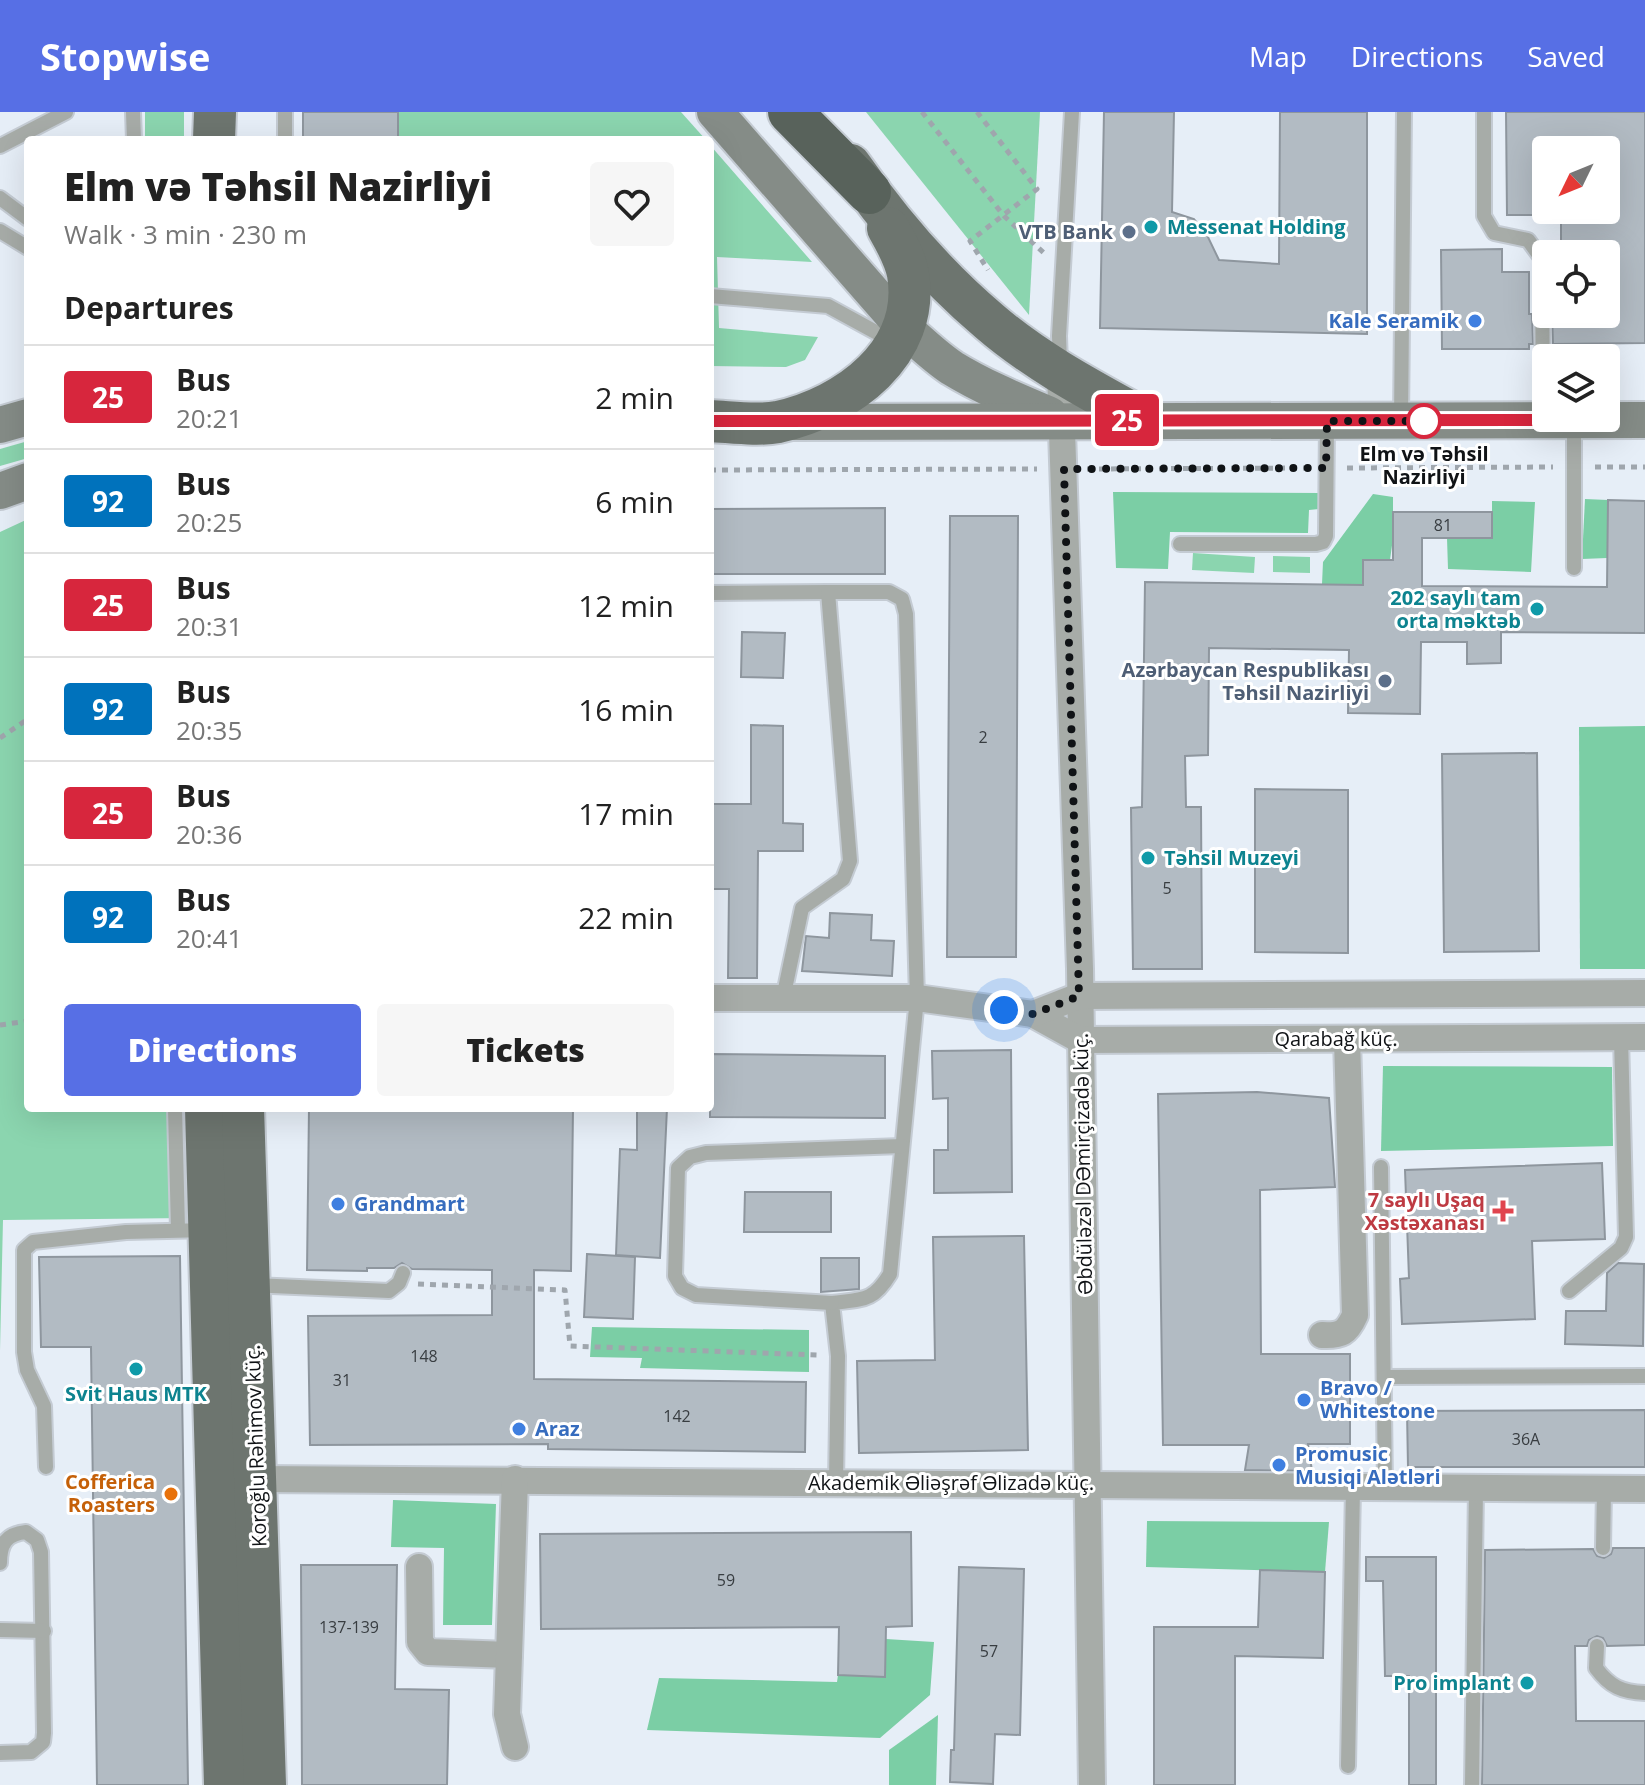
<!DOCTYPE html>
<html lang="en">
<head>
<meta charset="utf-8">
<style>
  :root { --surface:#fff; --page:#f6f6f6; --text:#222; --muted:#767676; --line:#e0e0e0; --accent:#576fe5 }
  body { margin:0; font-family:"Open Sans",sans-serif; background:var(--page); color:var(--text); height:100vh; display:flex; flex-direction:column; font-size:30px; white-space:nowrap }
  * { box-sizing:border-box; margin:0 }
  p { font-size:26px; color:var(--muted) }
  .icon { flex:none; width:44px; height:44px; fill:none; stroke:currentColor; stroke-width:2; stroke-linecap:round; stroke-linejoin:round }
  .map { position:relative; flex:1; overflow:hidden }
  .panel { position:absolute; left:24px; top:24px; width:690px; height:976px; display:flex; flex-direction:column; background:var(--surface); border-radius:8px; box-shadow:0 8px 32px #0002 }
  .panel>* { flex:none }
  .badge { padding:0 16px; border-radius:6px; font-size:28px; line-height:52px }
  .needle { width:52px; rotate:227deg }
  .controls { position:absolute; left:1532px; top:24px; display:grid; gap:16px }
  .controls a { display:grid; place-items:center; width:88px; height:88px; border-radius:8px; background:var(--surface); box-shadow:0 8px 32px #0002; font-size:40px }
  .you { position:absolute; width:40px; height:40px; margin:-20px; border:6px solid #fff; border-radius:50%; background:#1a73e8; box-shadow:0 0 0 12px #1a73e833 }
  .map>.badge { position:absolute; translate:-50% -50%; box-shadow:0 0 0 4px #fff }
  h2 { padding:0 40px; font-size:30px; line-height:72px }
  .round { display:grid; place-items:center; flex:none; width:84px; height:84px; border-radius:8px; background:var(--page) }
  .overview { display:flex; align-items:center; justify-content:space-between; height:136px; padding:0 40px }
  h1 { font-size:38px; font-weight:800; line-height:60px }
  .button { display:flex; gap:16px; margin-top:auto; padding:16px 40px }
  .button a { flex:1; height:92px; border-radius:8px; background:var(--accent); color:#fff; font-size:32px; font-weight:800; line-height:92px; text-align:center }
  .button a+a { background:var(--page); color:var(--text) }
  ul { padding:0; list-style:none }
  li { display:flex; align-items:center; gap:24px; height:104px; padding:0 40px; border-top:2px solid var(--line) }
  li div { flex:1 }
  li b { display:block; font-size:30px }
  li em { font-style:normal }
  li .badge { min-width:88px; font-weight:700; text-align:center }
  header { display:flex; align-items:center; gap:48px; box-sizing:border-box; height:112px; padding:0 40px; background:var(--accent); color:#fff }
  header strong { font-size:38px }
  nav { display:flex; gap:44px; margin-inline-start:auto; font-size:28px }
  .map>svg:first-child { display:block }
  .green { fill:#8bd5af }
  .forest { fill:#7bcea5 }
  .building { fill:#b2bbc3; stroke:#8e969e; stroke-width:2 }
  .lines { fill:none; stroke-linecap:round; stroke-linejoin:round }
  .lane-casing { stroke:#c4cbd3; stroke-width:18 }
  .street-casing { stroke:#c4cbd3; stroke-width:30 }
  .secondary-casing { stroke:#c4cbd3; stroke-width:40 }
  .primary-casing { stroke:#c4cbd3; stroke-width:46 }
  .highway-casing { stroke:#c4cbd3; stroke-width:48 }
  .path { stroke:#9fa6ad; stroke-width:5; stroke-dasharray:6 6; stroke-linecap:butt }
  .lane { stroke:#a7aca8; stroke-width:14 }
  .street { stroke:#a7aca8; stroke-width:26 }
  .secondary { stroke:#858c87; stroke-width:36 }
  .primary { stroke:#6d756f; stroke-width:42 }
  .highway { stroke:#58625b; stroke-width:44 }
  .line-casing { stroke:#fff; stroke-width:18 }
  .line { stroke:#d7263d; stroke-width:12 }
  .walk { stroke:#101316; stroke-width:8; stroke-dasharray:0 14.4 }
  .culture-dot { fill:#0f9aa8; stroke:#fff; stroke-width:3 }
  .service-dot { fill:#5c6f8a; stroke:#fff; stroke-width:3 }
  .shop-dot { fill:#3f7fe0; stroke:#fff; stroke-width:3 }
  .stop-dot { fill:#fff; stroke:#d7263d; stroke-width:4 }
  .health-dot { fill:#e0444e; stroke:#fff; stroke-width:3 }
  .food-dot { fill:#e8710a; stroke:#fff; stroke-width:3 }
  .labels { text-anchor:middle; stroke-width:6; stroke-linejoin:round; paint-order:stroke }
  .number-label { font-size:16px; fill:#383d41 }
  .culture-label { font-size:20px; font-weight:bold; fill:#0d838f; stroke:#fff; text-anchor:start }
  .service-label { font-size:20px; font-weight:bold; fill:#4e5e75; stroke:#fff; text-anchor:end }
  .shop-label { font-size:20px; font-weight:bold; fill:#366cbe; stroke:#fff; text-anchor:start }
  .stop-label { font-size:20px; font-weight:bold; fill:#101316; stroke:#fff }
  .street-label { font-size:20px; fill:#101316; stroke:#fff }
  .health-label { font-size:20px; font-weight:bold; fill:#be3a42; stroke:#fff; text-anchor:end }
  .food-label { font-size:20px; font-weight:bold; fill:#c56008; stroke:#fff; text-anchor:end }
</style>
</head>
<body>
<header>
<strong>Stopwise</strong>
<nav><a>Map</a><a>Directions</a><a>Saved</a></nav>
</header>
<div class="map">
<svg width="1645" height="1673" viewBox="0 0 1645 1673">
  <rect width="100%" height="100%" fill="#e6eef7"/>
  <g class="green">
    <rect x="145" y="0" width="39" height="28"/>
    <polygon points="398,0 681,0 706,28 398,28"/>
    <polygon points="866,0 1040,0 1029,203"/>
    <polygon points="710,33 812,150 717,145 719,216 818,225 805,248 786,255 710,254"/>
    <polygon points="28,329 28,346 0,354 0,337"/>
    <polygon points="28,407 28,996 184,996 187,1106 3,1108 0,1239 0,420"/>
    <polygon points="1193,441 1255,445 1254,461 1192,458"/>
    <polygon points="1273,444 1310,445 1310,461 1273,460"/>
  </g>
  <g class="forest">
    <polygon points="1113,380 1321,381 1319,397 1309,398 1308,421 1170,420 1168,457 1116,456"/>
    <polygon points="1373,382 1393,385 1393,426 1390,448 1363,448 1363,488 1322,472 1323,450"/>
    <polygon points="1585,387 1608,388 1607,446 1582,447"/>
    <polygon points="1492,389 1535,390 1531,460 1448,457 1447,426 1492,426"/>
    <polygon points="1645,614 1645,857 1580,857 1579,615"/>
    <polygon points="1383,954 1612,955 1613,1034 1381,1039"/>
    <polygon points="592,1215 809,1218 809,1260 640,1256 642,1246 590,1245"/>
    <polygon points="393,1388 496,1392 492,1513 443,1513 444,1436 391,1435"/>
    <polygon points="1147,1409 1329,1410 1325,1460 1146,1455"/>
    <polygon points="886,1527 934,1530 930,1583 880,1626 647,1618 659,1566 837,1570 838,1563 885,1565"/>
    <polygon points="938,1603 936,1673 889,1673 889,1638"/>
  </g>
  <g class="building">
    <rect x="303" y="0" width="95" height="28"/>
    <polygon points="1104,0 1174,0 1172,100 1194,107 1207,123 1219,148 1279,152 1280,0 1367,0 1367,222 1100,216"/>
    <polygon points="1506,0 1645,0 1645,231 1553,232 1552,202 1606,202 1606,142 1561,142 1561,98 1606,98 1606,38 1546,38 1546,103 1507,103"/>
    <polygon points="1502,137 1502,160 1529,160 1529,202 1532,202 1533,232 1529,232 1529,237 1442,237 1441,138"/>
    <polygon points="1608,388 1645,389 1645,521 1501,520 1501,551 1467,552 1467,530 1421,530 1420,602 1348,601 1349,538 1209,536 1208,643 1185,644 1186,695 1201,695 1202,857 1133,857 1131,696 1142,695 1145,470 1363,473 1363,448 1393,448 1393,400 1492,400 1492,426 1422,426 1422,474 1607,475"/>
    <polygon points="885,396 885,462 710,462 710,397"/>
    <polygon points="950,404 1018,404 1016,845 947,845"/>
    <polygon points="742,520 785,521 783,566 741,565"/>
    <polygon points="751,613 783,614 783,711 803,712 803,739 758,739 757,866 728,866 729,777 710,777 710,692 751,692"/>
    <polygon points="1537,641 1539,839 1444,840 1442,642"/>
    <polygon points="1255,677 1348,678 1348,841 1255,840"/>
    <polygon points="830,801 872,803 871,828 894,829 892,864 802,859 806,824 829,826"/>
    <polygon points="1011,938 1012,1080 934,1081 934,1038 948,1038 948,986 933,987 932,939"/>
    <polygon points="710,942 885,944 885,1006 710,1005"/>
    <polygon points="1257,980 1329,986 1335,1075 1260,1078 1261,1242 1350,1242 1350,1332 1308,1332 1312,1359 1245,1358 1249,1333 1163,1333 1158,982"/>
    <polygon points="309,996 573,996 571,1159 534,1158 534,1267 806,1270 805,1340 548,1337 548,1332 310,1333 308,1204 492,1203 492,1158 412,1157 402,1151 394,1156 367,1156 367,1159 307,1158"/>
    <polygon points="637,996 667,996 660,1146 616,1143 620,1037 637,1038"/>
    <polygon points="1602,1051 1605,1127 1532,1129 1535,1207 1402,1212 1400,1167 1409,1166 1405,1058"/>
    <polygon points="745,1080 831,1080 831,1120 744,1120"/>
    <polygon points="1024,1124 1028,1338 859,1341 857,1249 935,1248 933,1125"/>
    <polygon points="587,1142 635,1145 633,1207 584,1205"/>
    <polygon points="180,1144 188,1673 97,1673 91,1235 41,1235 39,1145"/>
    <polygon points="821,1146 859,1146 859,1177 821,1180"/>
    <polygon points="1618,1151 1644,1152 1643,1234 1565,1232 1566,1199 1606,1199 1607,1161"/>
    <polygon points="1645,1298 1645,1355 1408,1355 1407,1299"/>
    <polygon points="911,1420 912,1514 886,1515 885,1565 838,1563 839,1515 541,1517 540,1422"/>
    <polygon points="1613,1436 1645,1436 1645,1533 1607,1534 1603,1526 1597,1524 1589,1528 1587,1534 1575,1534 1576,1609 1645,1609 1645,1673 1482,1673 1485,1438 1593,1437 1597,1444 1604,1446 1611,1442"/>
    <polygon points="1366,1445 1436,1445 1436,1673 1409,1673 1409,1564 1385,1564 1383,1469 1366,1469"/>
    <polygon points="301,1453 397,1453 395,1577 449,1578 447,1673 302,1673"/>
    <polygon points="959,1455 1024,1457 1020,1623 995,1622 993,1672 950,1670 951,1638 954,1638"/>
    <polygon points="1260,1458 1325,1460 1323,1546 1235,1544 1235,1673 1154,1673 1154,1515 1258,1515"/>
  </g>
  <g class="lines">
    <g class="lane-casing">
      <g id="lane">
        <polyline points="133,0 134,28"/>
        <polyline points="285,0 285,28"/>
        <polyline points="1484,0 1484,104 1494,121 1528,128 1542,147 1543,308"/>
        <polyline points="0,34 66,0"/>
        <polyline points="0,86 28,107"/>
        <polyline points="0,119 28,136"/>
        <polyline points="710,184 828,194 892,229"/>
        <polyline points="1060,251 1059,224 1072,0"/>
        <polyline points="1401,309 1404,0"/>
        <polyline points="1574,309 1574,456"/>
        <polyline points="1180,432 1316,432 1323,430 1326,424 1327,310"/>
        <polyline points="710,481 828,480"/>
        <path d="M786 887 785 877 802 796 843 767 850 749 828 480H889L902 487 906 502 917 886 890 1162C873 1190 863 1187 832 1191L838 1244 836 1370"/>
        <polyline points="175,996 178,1118"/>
        <polyline points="1381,1055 1385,1375"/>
        <polyline points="251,1173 389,1179 399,1171 403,1161"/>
        <polyline points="1569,1179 1621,1136 1626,1125 1621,925"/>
        <polyline points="832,1191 696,1183 682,1176 675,1164 678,1056 690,1045 706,1041 902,1034"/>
        <polyline points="1385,1265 1645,1264"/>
        <polyline points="46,1355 44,1294 27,1258 24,1240 24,1138 33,1130 126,1120 208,1118"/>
        <polyline points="1603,1436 1604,1377"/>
        <path d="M0 1451C0 1432 6 1422 26 1420L37 1428 41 1440 44 1621 43 1630 31 1640 0 1641"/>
        <polyline points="0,1518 44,1519"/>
        <path d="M1597 1534 1596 1556C1610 1575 1622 1580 1645 1581"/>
        <polyline points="1348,1654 1353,1375"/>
        <polyline points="1472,1673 1476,1376"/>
      </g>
    </g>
    <g class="street-casing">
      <g id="street">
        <polyline points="1060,259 1080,857 1092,1673"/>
        <polyline points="710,886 917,886 1033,902 1080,928 1645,925"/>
        <polyline points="1033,902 1079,884 1645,881"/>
        <path d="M1322 1223C1341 1224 1347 1221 1355 1203L1347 927"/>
        <polyline points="257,1367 1645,1377"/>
        <polyline points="419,1455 420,1530 428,1540 509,1543"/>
        <polyline points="515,1635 507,1602 515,1367"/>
      </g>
    </g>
    <g class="secondary-casing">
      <g id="secondary">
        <path d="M715 0 903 215C919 229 934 244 952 256 983 275 1017 289 1050 303"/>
        <polyline points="791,310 1645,308"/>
        <polyline points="0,313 28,305"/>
        <polyline points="0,379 28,369"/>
      </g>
    </g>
    <g class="primary-casing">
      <g id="primary">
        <polyline points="214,28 215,0"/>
        <path d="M850 53C889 109 937 165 989 209 1035 249 1092 279 1145 308"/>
        <path d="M710 309C731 310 757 314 778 310 847 295 921 241 908 162 905 146 896 130 888 116"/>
        <polyline points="206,996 225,1673"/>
        <polyline points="243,996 265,1673"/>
      </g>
    </g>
    <g class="highway-casing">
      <polyline id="highway" points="790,0 869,80"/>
    </g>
    <g class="path">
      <polyline points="922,0 1004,104 1045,142"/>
      <polyline points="977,0 1037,77 970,129 988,158"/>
      <polyline points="1595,355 1645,355"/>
      <polyline points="1347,356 1553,355"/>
      <polyline points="1087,357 1309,356"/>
      <polyline points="710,358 1037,357"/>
      <polyline points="0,626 28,607"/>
      <polyline points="0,913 28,909"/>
      <polyline points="418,1172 565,1178 570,1234 817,1243"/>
    </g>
    <use href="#lane" class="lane"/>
    <use href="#street" class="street"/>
    <use href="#secondary" class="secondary"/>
    <use href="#primary" class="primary"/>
    <use href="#highway" class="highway"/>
  </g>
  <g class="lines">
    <g class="line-casing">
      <polyline id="line" points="710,309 1543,308"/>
    </g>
    <use href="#line" class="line"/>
    <polyline class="walk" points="1004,898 1033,902 1079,884 1064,357 1326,356 1327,309 1429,309 1424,309"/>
  </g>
  <g class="culture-dot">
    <circle cx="1151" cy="115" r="8"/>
    <circle cx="1537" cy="497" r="8"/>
    <circle cx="1148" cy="746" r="8"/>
    <circle cx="136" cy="1257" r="8"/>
    <circle cx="1527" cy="1571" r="8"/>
  </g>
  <g class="service-dot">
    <circle cx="1129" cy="120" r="8"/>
    <circle cx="1385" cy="569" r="8"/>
  </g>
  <g class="shop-dot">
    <circle cx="1475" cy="209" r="8"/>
    <circle cx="338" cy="1092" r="8"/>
    <circle cx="1304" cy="1288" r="8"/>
    <circle cx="519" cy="1317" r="8"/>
    <circle cx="1279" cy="1353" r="8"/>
  </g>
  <circle class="stop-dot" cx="1424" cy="309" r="16"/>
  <path class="health-dot" d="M1499 1087h8v8h8v8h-8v8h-8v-8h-8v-8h8z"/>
  <circle class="food-dot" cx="171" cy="1382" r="8"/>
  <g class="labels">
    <g class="number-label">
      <text x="1443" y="419">81</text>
      <text x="983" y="631">2</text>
      <text x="1167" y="782">5</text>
      <text x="424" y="1250">148</text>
      <text x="342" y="1274">31</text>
      <text x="677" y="1310">142</text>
      <text x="1526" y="1333">36А</text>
      <text x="726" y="1474">59</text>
      <text x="349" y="1521">137-139</text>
      <text x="989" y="1545">57</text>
    </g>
    <g class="culture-label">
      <text x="1167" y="122">Messenat Holding</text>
      <text x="1521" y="493" text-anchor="end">202 saylı tam<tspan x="1521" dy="23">orta məktəb</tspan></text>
      <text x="1164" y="753">Təhsil Muzeyi</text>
      <text x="136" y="1289" text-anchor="middle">Svit Haus MTK</text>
      <text x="1511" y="1578" text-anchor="end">Pro implant</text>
    </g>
    <g class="service-label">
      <text x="1113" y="127">VTB Bank</text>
      <text x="1369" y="565">Azərbaycan Respublikası<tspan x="1369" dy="23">Təhsil Nazirliyi</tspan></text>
    </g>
    <g class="shop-label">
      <text x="1459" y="216" text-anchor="end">Kale Seramik</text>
      <text x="354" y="1099">Grandmart</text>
      <text x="1320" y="1283">Bravo /<tspan x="1320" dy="23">Whitestone</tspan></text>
      <text x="535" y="1324">Araz</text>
      <text x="1295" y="1349">Promusic<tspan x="1295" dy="23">Musiqi Alətləri</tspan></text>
    </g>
    <g class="stop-label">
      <text x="1424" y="349">Elm və Təhsil<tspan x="1424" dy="23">Nazirliyi</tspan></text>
    </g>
    <g class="street-label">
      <text x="1336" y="934">Qarabağ küç.</text>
      <text transform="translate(1083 1052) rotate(-91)" y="7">Əbdüləzəl DƏmirçizadə küç.</text>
      <text transform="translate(256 1334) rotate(-92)" y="7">Koroğlu Rəhimov küç.</text>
      <text x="951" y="1378">Akademik Əliəşrəf Əlizadə küç.</text>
    </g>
    <g class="health-label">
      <text x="1485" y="1095">7 saylı Uşaq<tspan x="1485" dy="23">Xəstəxanası</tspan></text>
    </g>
    <g class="food-label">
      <text x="155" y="1377">Cofferica<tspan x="155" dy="23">Roasters</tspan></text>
    </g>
  </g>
</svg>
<div class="controls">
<a><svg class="needle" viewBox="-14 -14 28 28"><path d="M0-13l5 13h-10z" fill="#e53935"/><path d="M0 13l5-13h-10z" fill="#767676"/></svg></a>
<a><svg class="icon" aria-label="locate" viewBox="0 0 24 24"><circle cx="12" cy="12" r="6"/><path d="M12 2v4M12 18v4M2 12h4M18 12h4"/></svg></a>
<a><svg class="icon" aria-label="layers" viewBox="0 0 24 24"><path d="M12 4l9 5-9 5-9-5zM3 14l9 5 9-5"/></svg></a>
</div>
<div class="you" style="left:1004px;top:898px"></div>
<b class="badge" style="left:1127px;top:308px;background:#d7263d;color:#fff">25</b>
<section class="panel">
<div class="overview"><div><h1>Elm və Təhsil Nazirliyi</h1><p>Walk · 3 min · 230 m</p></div><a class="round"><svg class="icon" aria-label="heart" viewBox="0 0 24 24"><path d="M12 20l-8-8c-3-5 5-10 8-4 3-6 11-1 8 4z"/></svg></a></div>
<h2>Departures</h2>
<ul>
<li><span class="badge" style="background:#d7263d;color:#fff">25</span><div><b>Bus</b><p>20:21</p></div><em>2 min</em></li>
<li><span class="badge" style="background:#0072bc;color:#fff">92</span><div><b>Bus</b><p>20:25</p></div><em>6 min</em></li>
<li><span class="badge" style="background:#d7263d;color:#fff">25</span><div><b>Bus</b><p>20:31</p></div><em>12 min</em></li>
<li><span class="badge" style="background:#0072bc;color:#fff">92</span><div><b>Bus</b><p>20:35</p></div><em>16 min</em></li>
<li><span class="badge" style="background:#d7263d;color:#fff">25</span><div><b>Bus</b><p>20:36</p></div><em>17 min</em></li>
<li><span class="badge" style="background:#0072bc;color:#fff">92</span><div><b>Bus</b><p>20:41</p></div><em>22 min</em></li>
</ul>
<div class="button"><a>Directions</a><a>Tickets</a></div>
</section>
</div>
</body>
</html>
